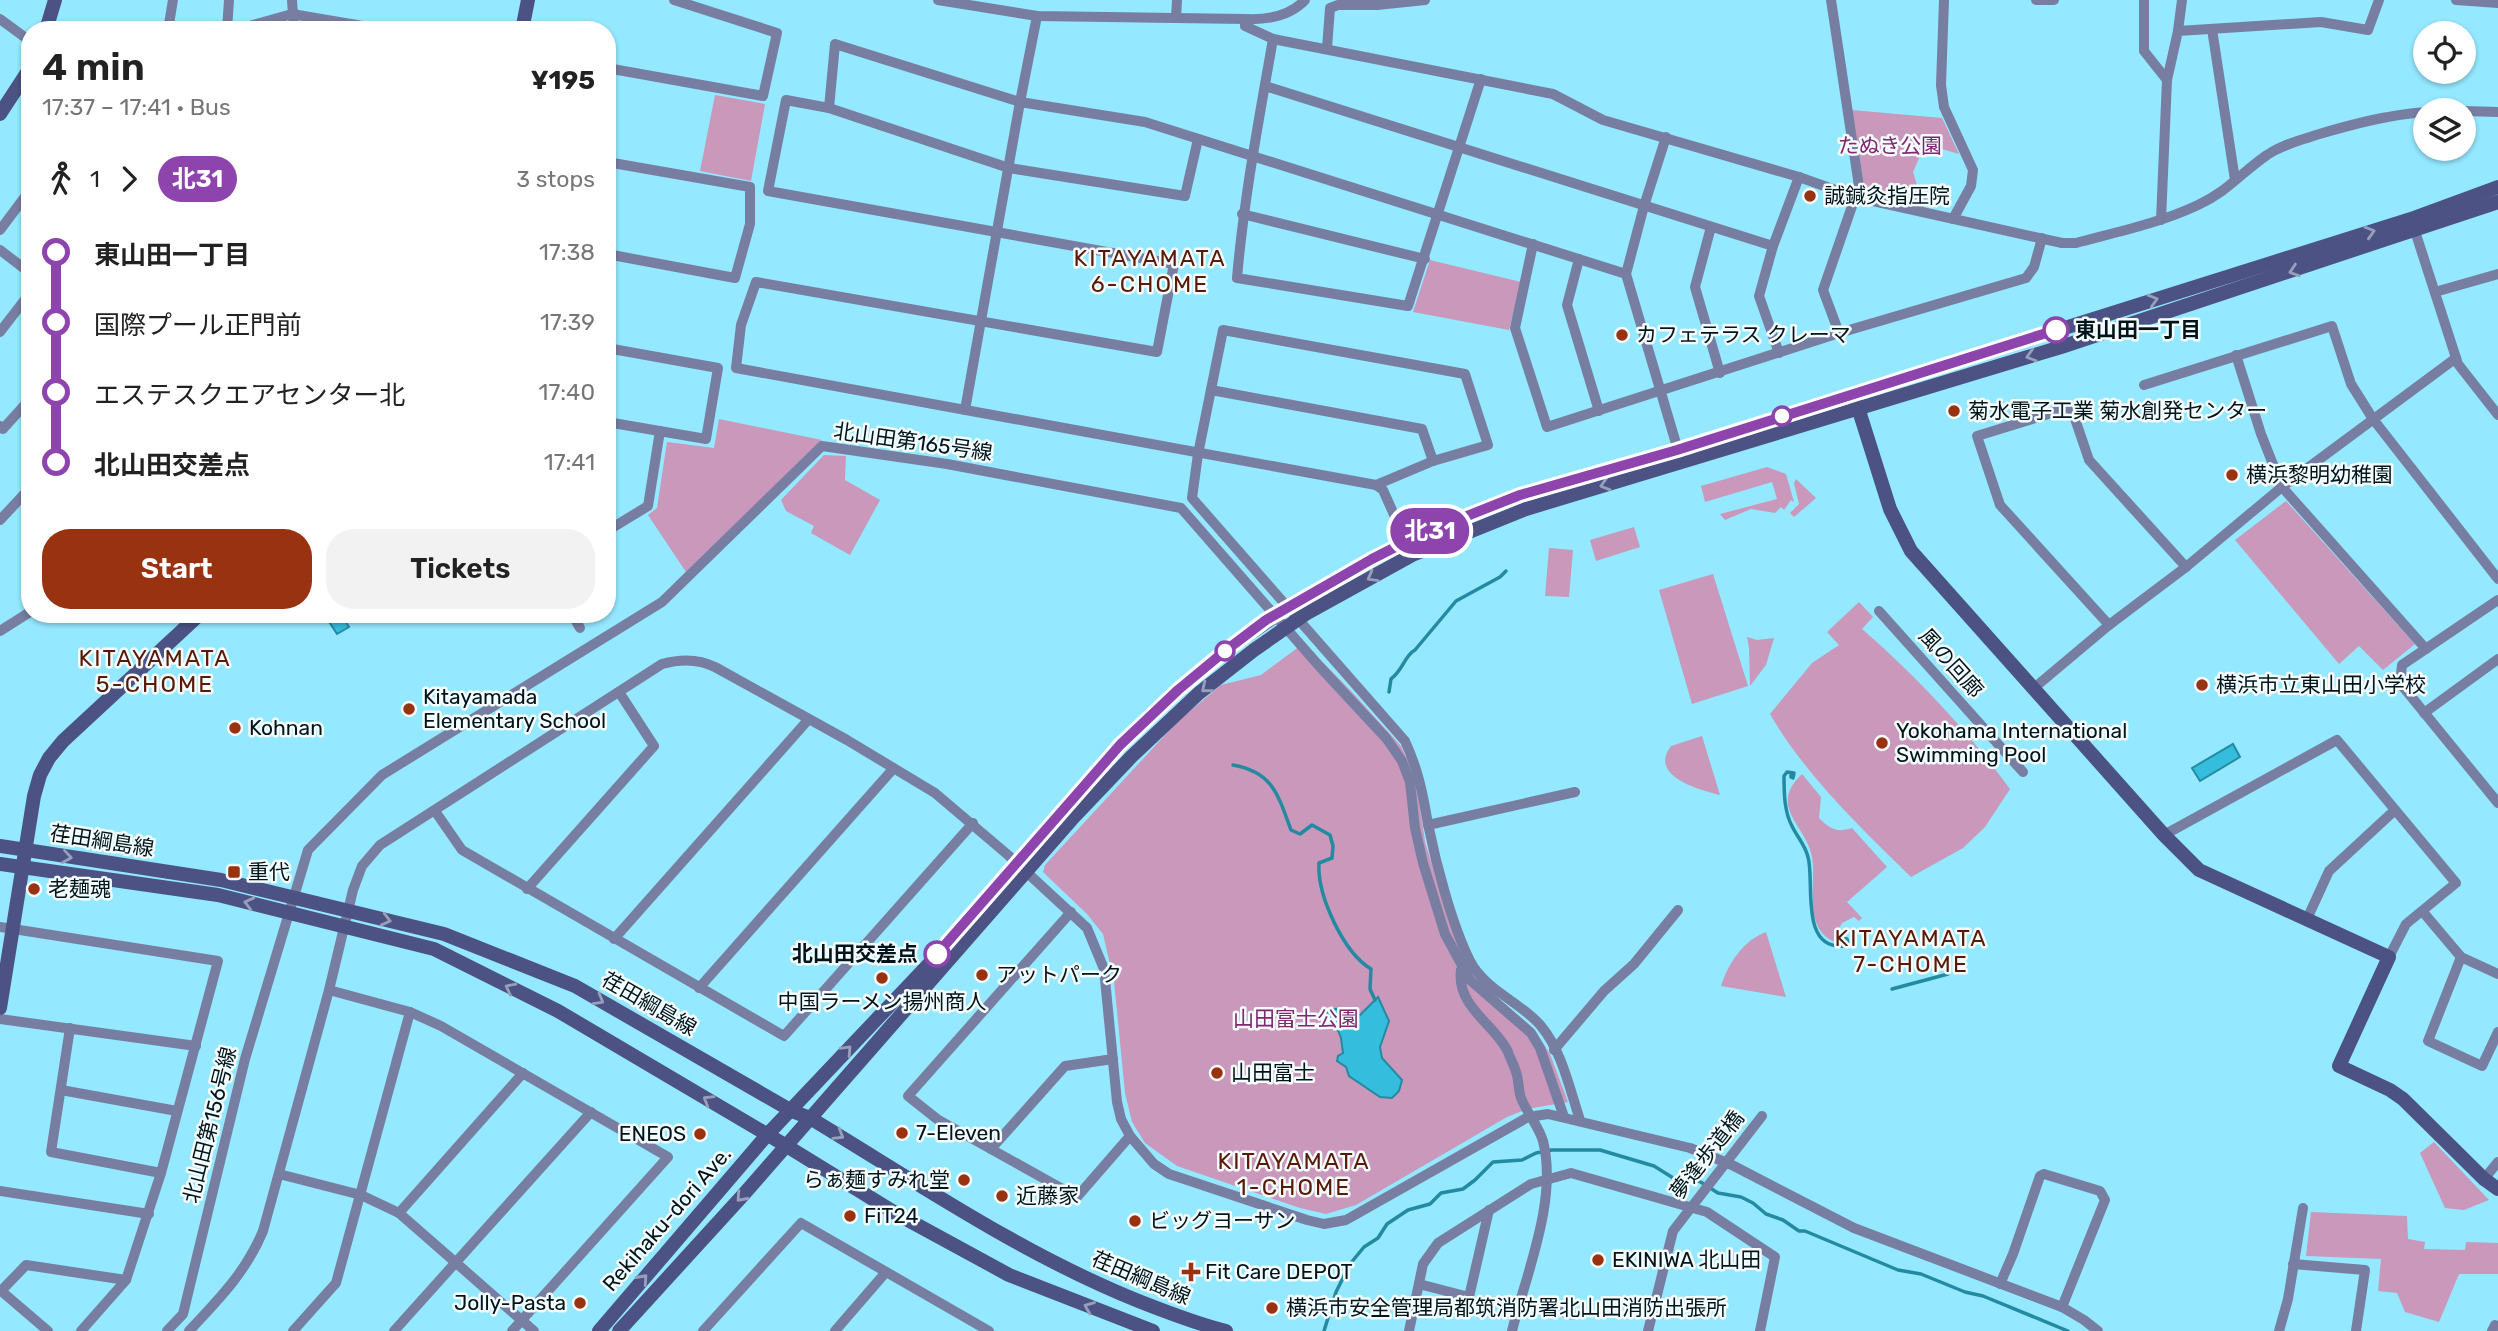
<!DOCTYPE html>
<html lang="en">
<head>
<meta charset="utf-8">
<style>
  :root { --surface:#fff; --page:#f2f2f2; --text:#222; --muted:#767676; --accent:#993211 }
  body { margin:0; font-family:Rubik,"Noto Sans JP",sans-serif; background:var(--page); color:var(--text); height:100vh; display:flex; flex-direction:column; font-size:26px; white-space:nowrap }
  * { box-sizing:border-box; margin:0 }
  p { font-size:23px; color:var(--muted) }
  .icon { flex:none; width:38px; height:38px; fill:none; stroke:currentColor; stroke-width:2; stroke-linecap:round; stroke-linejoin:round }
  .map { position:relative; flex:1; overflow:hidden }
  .details { position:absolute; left:21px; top:21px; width:595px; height:602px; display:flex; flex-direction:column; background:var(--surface); border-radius:28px; box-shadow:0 2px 5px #0004 }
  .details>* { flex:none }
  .badge { padding:0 14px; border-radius:23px; font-size:24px; line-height:46px }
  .buttons { position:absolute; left:2413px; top:21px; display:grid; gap:14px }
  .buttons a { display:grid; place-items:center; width:63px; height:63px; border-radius:50%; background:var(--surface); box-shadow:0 2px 5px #0004; font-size:35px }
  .map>.badge { position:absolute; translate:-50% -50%; box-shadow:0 0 0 4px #fff }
  .legs { display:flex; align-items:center; gap:10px; height:77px; padding:0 21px; font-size:23px }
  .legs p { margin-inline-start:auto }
  .overview { display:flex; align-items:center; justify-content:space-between; height:119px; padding:0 21px }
  h1 { font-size:38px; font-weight:600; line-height:52px }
  .action { display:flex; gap:14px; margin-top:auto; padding:14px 21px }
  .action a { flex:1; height:80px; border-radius:28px; background:var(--accent); color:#fff; font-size:28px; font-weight:600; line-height:80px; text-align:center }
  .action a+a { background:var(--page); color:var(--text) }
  ul { padding:0 21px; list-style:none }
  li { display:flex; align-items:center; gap:24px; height:70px; font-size:26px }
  li i { display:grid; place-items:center; width:10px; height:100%; margin:0 9px; background:currentColor }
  li i::after { content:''; width:18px; height:18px; margin:-9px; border:5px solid; border-radius:50%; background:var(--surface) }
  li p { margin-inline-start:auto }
  li:first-child i { background:linear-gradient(#0000 50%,currentColor 0) }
  li:last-child i { background:linear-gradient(currentColor 50%,#0000 0) }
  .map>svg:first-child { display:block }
  .green { fill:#c998bb }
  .water { fill:#34bddc; stroke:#248aa2; stroke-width:2 }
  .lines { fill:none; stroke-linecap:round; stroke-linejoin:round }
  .stream { stroke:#248aa2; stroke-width:3.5 }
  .street { stroke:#787ea2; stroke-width:10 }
  .secondary { stroke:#4c5384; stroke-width:14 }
  .oneway { stroke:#989fbb }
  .line-1-casing { stroke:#fff; stroke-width:16 }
  .line-1 { stroke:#8e44ad; stroke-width:10 }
  .poi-dot { fill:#993211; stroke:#f4fcfe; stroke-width:2.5 }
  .stop-1-dot { fill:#fff; stroke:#8e44ad; stroke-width:3.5 }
  .labels { text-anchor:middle; stroke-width:5; stroke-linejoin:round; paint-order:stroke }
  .park-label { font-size:21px; fill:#81266f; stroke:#f4fcfe }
  .poi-label { font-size:21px; fill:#00141a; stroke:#f4fcfe; text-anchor:start }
  .stop-label { font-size:21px; font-weight:bold; fill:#00141a; stroke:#f4fcfe; text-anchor:start }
  .street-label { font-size:21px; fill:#00141a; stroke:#f4fcfe }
  .neighbourhood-label { font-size:23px; letter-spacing:2px; fill:#5a1904; stroke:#f4fcfe }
</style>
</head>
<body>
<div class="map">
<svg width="2498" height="1331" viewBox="0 0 2498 1331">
  <rect width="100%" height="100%" fill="#94e8ff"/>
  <g class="green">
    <polygon points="715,95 765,104 751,181 700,171"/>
    <polygon points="1852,110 1942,118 1959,154 1935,147 1920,156 1913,172 1919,192 1928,200 1924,207 1870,193 1864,186"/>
    <polygon points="1430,260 1521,282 1509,330 1413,312"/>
    <polygon points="719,419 822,440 686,572 648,515 657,508 667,442 714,448"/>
    <polygon points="824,455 846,456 845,480 880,500 850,555 811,533 814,526 786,511 781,500"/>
    <polygon points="1767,467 1786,474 1794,502 1791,500 1784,510 1781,507 1775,513 1751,509 1725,520 1720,514 1777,499 1772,482 1705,502 1701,486"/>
    <polygon points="1796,479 1816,498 1794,517 1790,513 1799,504 1794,483"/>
    <polygon points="2286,501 2415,644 2383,670 2359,646 2339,664 2235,540"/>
    <polygon points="1634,527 1640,547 1596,561 1590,540"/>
    <polygon points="1549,548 1573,550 1569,597 1545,596"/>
    <polygon points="1713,574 1748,686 1692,704 1659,590"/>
    <path d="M1859 602 1873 617 1862 629C1917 677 1967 730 2010 789L1985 827 1963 848 1911 877C1860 827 1806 776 1770 714L1812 663 1839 645 1827 632Z"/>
    <polygon points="1747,637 1757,640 1774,638 1766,665 1750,686 1749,648"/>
    <polygon points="1304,643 1350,690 1401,746 1416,778 1425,842 1449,919 1499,999 1533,1028 1550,1054 1568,1102 1527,1109 1507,1117 1356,1205 1326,1214 1300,1208 1177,1166 1145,1143 1132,1122 1125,1093 1114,981 1103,934 1087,914 1043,872 1045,865 1178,721 1221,685 1261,675"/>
    <path d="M1702 736 1720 795C1699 790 1648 776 1671 746Z"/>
    <path d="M1802 774 1821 797 1819 818C1830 829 1837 833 1852 828L1887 867 1847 902 1862 918 1859 921 1854 917 1842 923 1835 935 1838 943C1801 931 1817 886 1812 857 1807 826 1767 807 1802 774Z"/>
    <path d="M1766 932 1786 997 1721 986C1728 963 1744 940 1766 932Z"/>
    <polygon points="2434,1142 2489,1200 2464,1210 2445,1208 2420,1153"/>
    <polygon points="2311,1212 2407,1216 2408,1239 2425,1242 2424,1249 2465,1250 2466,1242 2498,1243 2498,1274 2459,1274 2439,1322 2405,1312 2397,1293 2378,1291 2381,1259 2306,1256"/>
  </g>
  <g class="water">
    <polygon points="324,614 341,614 349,627 337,634"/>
    <polygon points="2233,744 2240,757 2200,781 2192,768"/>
    <polygon points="1378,997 1389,1021 1380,1047 1382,1058 1402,1080 1399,1091 1392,1098 1380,1097 1349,1076 1346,1067 1337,1061 1338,1056 1343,1053 1341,1038 1336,1025 1329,1027 1326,1021 1326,1013 1329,1009 1338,1009 1358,1017"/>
  </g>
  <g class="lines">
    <g class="stream">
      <path d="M1389 692 1391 679C1404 669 1404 656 1415 650L1456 601 1500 577 1506 571"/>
      <path d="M1233 765C1273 772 1278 795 1291 830L1300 834 1312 825 1330 835 1333 846 1332 858 1319 863C1317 895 1343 952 1371 969L1370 989 1375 1000"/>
      <path d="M1791 775V777L1793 778 1794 773 1787 772 1784 776C1784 792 1784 813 1793 828 1798 838 1805 845 1808 857 1815 881 1799 950 1844 946L1848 942 1847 939 1841 938 1840 941H1843"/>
      <polyline points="1892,989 1948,974"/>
      <polyline points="1324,1331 1336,1292 1350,1264 1364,1247 1378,1238 1387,1224 1408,1210 1430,1204 1441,1193 1463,1189 1475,1180 1493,1162 1522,1160 1536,1153 1552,1150 1600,1150 1654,1166 1678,1181 1699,1181 1718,1193 1741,1197 1753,1203 1766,1214 1783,1220 1799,1231 1805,1231 1898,1270 1921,1274 1965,1292 1983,1296 2068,1331"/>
    </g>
    <g class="street">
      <polyline points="292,0 294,30"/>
      <path d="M938 0 1037 16 1245 19V26L1273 39 1553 94 1603 120 1799 177 1855 197 2062 243H2076C2117 232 2160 223 2198 205 2227 192 2242 172 2267 155 2281 145 2299 141 2316 135 2353 124 2387 115 2426 112"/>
      <polyline points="1831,0 1859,186 1823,290 1839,333"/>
      <polyline points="1944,0 1941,85 1944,107 1973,170 1971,186 1953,219"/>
      <polyline points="2036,0 2054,0"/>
      <polyline points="2144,0 2144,51 2167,80"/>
      <polyline points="2456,0 2498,3"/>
      <polyline points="1176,18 1177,0"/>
      <polyline points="0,19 30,41"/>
      <path d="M1245 19C1267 20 1289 17 1305 0"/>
      <polyline points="2212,29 2235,180"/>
      <polyline points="168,30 173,0"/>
      <polyline points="227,30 229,0"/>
      <polyline points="235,30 292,14 386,30"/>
      <polyline points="2178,31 2182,0"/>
      <path d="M1273 39C1259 119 1244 197 1237 278L1408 306 1481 79"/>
      <polyline points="1327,48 1330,8 1338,5 1377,5 1425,0"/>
      <polyline points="607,68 763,96 777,33 674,0"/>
      <polyline points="1265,86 1773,246"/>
      <polyline points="829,108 835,44 1020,102 1037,16"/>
      <polyline points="2464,111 2498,112"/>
      <polyline points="1198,139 1185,196 1009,168 829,108 786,100 768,191 1174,264 1157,352 756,282 741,325 736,368 1376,485 1383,490 1412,555"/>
      <polyline points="607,162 750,187 750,224 735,278 607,254"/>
      <polyline points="1242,214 1425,259"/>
      <polyline points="2161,220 2167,80 2178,31 2321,22 2368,30 2379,0"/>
      <polyline points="2413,225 2458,364 2498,415"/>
      <polyline points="1711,227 1695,287 1720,373"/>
      <polyline points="0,230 30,190"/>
      <polyline points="1533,244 1515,328 1547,427 1839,333 2026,278 2034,267 2042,238"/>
      <polyline points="0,250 30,273"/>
      <polyline points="1579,259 1567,305 1599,411"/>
      <polyline points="1626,274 1644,206 1666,137"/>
      <polyline points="2435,292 2498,274"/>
      <polyline points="0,332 30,293"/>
      <polyline points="607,348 718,368 706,439 607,422"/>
      <polyline points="1779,353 1759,296 1773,246 1799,177"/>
      <polyline points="2236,355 2261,434 2282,487 2426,649"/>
      <polyline points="2144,385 2332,326 2351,384 2373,419 2498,579"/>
      <polyline points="1211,390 1422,429 1433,461"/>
      <polyline points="965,410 1020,102 1145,122 1626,274 1680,457"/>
      <polyline points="0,426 3,429 30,399"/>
      <path d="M1376 485 1433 461 1488 445 1465 374 1223 330 1198 454 1192 498 1405 741C1418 769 1423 794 1428 824 1436 864 1452 925 1470 961 1485 990 1522 1003 1541 1026 1562 1051 1570 1090 1580 1120"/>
      <polyline points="0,520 30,488"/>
      <polyline points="607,531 648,506 660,431"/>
      <polyline points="2498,600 2402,665 2400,683 2498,803"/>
      <polyline points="1879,611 2023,772"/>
      <polyline points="572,614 580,628"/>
      <polyline points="2109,625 2000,505 1977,436 2071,407 2089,460 2186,567"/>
      <polyline points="0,631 30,612"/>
      <polyline points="2034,688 2109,625 2186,567 2282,487 2456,358"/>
      <polyline points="2424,713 2498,659"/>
      <polyline points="435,811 462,850 784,1036 973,823"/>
      <polyline points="1428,825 1575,792"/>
      <polyline points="2164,835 2337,740 2456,883 2406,924 2389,957"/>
      <polyline points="527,889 654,746 619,692"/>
      <polyline points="1071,912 908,1096 937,1119 1077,1197 1130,1136"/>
      <polyline points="2423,912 2461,957 2498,974"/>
      <polyline points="2307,919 2329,871 2395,810"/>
      <polyline points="0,927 218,961 161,1173 126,1280 81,1331"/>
      <polyline points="614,939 808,720"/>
      <polyline points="2461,957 2428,1041 2482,1066 2498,1032"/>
      <path d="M1461 970C1456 1007 1496 1025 1508 1052 1510 1058 1514 1065 1516 1072 1519 1080 1518 1089 1521 1098 1527 1113 1538 1125 1543 1141 1558 1200 1526 1274 1512 1331"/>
      <polyline points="699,988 893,769"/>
      <polyline points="329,990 410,1012 441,1026 668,1157 512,1331"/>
      <polyline points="0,1019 196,1046"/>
      <polyline points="70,1028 51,1152 161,1173"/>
      <polyline points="1554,1050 1604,991 1634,964 1678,910"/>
      <polyline points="61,1090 177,1111"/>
      <polyline points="991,1149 1065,1066 1113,1059"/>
      <polyline points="279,1174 361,1195 399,1213 534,1331"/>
      <polyline points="2484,1179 2498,1162"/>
      <polyline points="0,1191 149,1214"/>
      <polyline points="399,1213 523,1073"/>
      <polyline points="2293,1264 2365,1270 2356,1331"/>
      <polyline points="1419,1284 1469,1297 1489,1210"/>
      <polyline points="2000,1284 2013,1254 2040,1176 2044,1174 2100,1191 2105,1200 2062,1307"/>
      <polyline points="0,1290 48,1331"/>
      <polyline points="1,1291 26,1265 126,1280"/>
      <polyline points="1520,1301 1573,1315"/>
      <polyline points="167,1331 183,1314 245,1059 308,850 382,775 662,602 822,446 947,464 1181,508 1320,667 1386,738 1402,761 1410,782 1415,828 1423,863 1445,934 1470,980 1531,1033 1540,1048 1564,1117"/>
      <path d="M189 1331C219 1299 246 1272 263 1231L329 990 353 890 362 866 380 845 662 664C680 659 697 658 715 667L847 740 935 793 1008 855 1087 928 1104 969 1117 1102 1121 1119 1130 1136 1154 1164 1169 1174 1307 1220 1324 1224 1346 1220 1528 1117 1548 1114 1690 1148 1732 1165 1854 1228 2062 1307 2084 1320 2098 1331"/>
      <polyline points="293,1331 336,1283 410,1012"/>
      <polyline points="394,1331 591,1112"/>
      <polyline points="703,1331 801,1223 989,1331"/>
      <polyline points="835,1331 886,1272"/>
      <polyline points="1409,1331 1423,1264 1438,1243 1531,1184 1571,1173 1707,1212 1775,1257 1760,1331"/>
      <polyline points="1648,1331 1673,1231 1762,1116"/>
      <polyline points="2279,1331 2288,1299 2303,1208"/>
      <polyline points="2492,1331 2495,1325"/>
    </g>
    <g class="secondary">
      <polyline points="46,30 55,0"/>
      <polyline points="522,30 528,0"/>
      <polyline points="0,114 30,68"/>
      <polyline points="1855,398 1890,509 1911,551 2164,835 2199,870 2389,957 2339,1066 2390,1090 2403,1099 2484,1179 2498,1189"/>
      <path d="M0 846 221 880 444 934 575 986 792 1111 810 1118C918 1183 1023 1255 1141 1302 1169 1313 1197 1324 1226 1331"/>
      <polyline points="0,864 218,895 434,949 558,1011 785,1145 897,1214 1009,1275 1153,1331"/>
      <polyline points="0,1008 34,796 40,775 49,758 63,741 200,614"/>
      <polyline points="599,1331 767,1135 928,965 1120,745 1178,690 1225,651 1294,603 1405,541 1520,495 1677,450 2411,219 2498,187"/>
      <polyline points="619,1331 744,1194 1073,818 1131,757 1199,693 1254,650 1307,613 1412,555 1526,509 2061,347 2498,202"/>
    </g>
  </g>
  <defs><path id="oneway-chevron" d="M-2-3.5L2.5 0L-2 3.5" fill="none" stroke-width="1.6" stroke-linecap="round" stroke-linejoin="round" transform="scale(1.75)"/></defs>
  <g class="oneway">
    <use href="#oneway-chevron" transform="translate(2370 232) rotate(-17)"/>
    <use href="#oneway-chevron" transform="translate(2294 271) rotate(162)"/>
    <use href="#oneway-chevron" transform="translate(2153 300) rotate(-17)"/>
    <use href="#oneway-chevron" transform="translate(2031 356) rotate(163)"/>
    <use href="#oneway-chevron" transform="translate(1605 485) rotate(163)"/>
    <use href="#oneway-chevron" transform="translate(1372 577) rotate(151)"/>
    <use href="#oneway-chevron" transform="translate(1206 688) rotate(141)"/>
    <use href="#oneway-chevron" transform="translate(67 857) rotate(9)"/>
    <use href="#oneway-chevron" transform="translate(249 903) rotate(-166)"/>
    <use href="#oneway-chevron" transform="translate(386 920) rotate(14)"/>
    <use href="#oneway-chevron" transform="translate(510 988) rotate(-153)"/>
    <use href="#oneway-chevron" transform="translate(599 1000) rotate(30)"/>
    <use href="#oneway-chevron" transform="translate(847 1050) rotate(-47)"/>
    <use href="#oneway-chevron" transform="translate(708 1100) rotate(-149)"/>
    <use href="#oneway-chevron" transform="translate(839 1135) rotate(31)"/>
    <use href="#oneway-chevron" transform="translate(741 1197) rotate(132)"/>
    <use href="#oneway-chevron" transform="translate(643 1279) rotate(-48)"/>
    <use href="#oneway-chevron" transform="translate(1089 1307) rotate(-158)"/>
  </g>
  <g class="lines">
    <g class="line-1-casing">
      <polyline id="line-1" points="937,954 1120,745 1178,690 1225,651 1266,620 1372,559 1419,535 1520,495 1677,450 2056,330"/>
    </g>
    <use href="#line-1" class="line-1"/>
  </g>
  <g class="poi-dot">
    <circle cx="1810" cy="196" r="7"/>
    <circle cx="1622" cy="335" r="7"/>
    <circle cx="1954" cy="411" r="7"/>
    <circle cx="2232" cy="475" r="7"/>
    <circle cx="2202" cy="685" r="7"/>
    <circle cx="409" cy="709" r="7"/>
    <circle cx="235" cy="728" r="7"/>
    <circle cx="1882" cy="743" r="7"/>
    <rect x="227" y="865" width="14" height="14" rx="3.5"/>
    <circle cx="34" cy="889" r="7"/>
    <circle cx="982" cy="975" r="7"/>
    <circle cx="882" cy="978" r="7"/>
    <circle cx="1217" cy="1073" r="7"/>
    <circle cx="902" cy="1133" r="7"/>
    <circle cx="700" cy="1134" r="7"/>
    <circle cx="964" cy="1180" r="7"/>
    <circle cx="1002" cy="1196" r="7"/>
    <circle cx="850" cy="1216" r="7"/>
    <circle cx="1135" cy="1221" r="7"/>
    <circle cx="1598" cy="1260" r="7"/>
    <path d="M1187.5 1261.5h7v7h7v7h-7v7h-7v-7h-7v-7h7z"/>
    <circle cx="580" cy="1303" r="7"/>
    <circle cx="1272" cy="1308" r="7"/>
  </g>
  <g class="stop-1-dot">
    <circle cx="2056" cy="330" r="12"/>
    <circle cx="1782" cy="416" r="9"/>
    <circle cx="1225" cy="651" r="9"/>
    <circle cx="937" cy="954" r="12"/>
  </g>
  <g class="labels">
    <g class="park-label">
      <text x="1890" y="153">たぬき公園</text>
      <text x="1296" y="1026">山田富士公園</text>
    </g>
    <g class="poi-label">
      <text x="1824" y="203">誠鍼灸指圧院</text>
      <text x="1636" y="342">カフェテラス クレーマ</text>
      <text x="1968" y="418">菊水電子工業 菊水創発センター</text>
      <text x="2246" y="482">横浜黎明幼稚園</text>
      <text x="2216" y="692">横浜市立東山田小学校</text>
      <text x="423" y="704">Kitayamada<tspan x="423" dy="24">Elementary School</tspan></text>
      <text x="249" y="735">Kohnan</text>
      <text x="1896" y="738">Yokohama International<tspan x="1896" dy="24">Swimming Pool</tspan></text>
      <text x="248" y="879">重代</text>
      <text x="48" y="896">老麺魂</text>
      <text x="996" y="982">アットパーク</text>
      <text x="882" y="1009" text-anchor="middle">中国ラーメン揚州商人</text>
      <text x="1231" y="1080">山田富士</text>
      <text x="916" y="1140">7-Eleven</text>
      <text x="686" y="1141" text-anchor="end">ENEOS</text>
      <text x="950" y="1187" text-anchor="end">らぁ麺すみれ堂</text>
      <text x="1016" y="1203">近藤家</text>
      <text x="864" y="1223">FiT24</text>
      <text x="1149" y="1228">ビッグヨーサン</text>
      <text x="1612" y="1267">EKINIWA 北山田</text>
      <text x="1205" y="1279">Fit Care DEPOT</text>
      <text x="566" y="1310" text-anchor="end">Jolly-Pasta</text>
      <text x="1286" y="1315">横浜市安全管理局都筑消防署北山田消防出張所</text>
    </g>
    <g class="stop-label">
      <text x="2075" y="337">東山田一丁目</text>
      <text x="918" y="961" text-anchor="end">北山田交差点</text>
    </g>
    <g class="street-label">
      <text transform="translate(913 442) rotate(8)" y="7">北山田第165号線</text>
      <text transform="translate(1951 663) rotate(48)" y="7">風の回廊</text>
      <text transform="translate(102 841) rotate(9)" y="7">荏田綱島線</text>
      <text transform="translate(649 1004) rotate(30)" y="7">荏田綱島線</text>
      <text transform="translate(210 1125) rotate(-76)" y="7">北山田第156号線</text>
      <text transform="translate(1707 1155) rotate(-52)" y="7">夢逢歩道橋</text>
      <text transform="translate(667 1219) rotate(-49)" y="7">Rekihaku-dori Ave.</text>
      <text transform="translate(1141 1278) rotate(23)" y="7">荏田綱島線</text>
    </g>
    <g class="neighbourhood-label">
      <text x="1150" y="266">KITAYAMATA<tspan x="1150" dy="26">6-CHOME</tspan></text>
      <text x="155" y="666">KITAYAMATA<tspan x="155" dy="26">5-CHOME</tspan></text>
      <text x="1911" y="946">KITAYAMATA<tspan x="1911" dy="26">7-CHOME</tspan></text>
      <text x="1294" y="1169">KITAYAMATA<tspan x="1294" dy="26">1-CHOME</tspan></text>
    </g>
  </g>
</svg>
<div class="buttons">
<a><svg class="icon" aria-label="locate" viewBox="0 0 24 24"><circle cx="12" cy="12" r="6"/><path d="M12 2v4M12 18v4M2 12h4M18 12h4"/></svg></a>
<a><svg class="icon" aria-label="layers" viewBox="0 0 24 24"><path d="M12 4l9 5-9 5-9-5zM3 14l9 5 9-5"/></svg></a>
</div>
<b class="badge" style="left:1430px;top:531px;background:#8e44ad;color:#fff">北31</b>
<section class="details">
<div class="overview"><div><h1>4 min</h1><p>17:37 – 17:41 · Bus</p></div><b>¥195</b></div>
<div class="legs"><svg class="icon" aria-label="walk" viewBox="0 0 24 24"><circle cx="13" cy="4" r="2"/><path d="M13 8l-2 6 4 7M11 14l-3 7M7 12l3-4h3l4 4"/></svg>1<svg class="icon" aria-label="forward" viewBox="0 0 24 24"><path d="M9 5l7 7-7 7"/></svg><b class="badge" style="background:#8e44ad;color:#fff">北31</b><p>3 stops</p></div>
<ul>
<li><i style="color:#8e44ad"></i><b>東山田一丁目</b><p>17:38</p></li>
<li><i style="color:#8e44ad"></i><span>国際プール正門前</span><p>17:39</p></li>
<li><i style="color:#8e44ad"></i><span>エステスクエアセンター北</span><p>17:40</p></li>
<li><i style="color:#8e44ad"></i><b>北山田交差点</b><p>17:41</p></li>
</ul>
<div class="action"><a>Start</a><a>Tickets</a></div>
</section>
</div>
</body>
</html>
